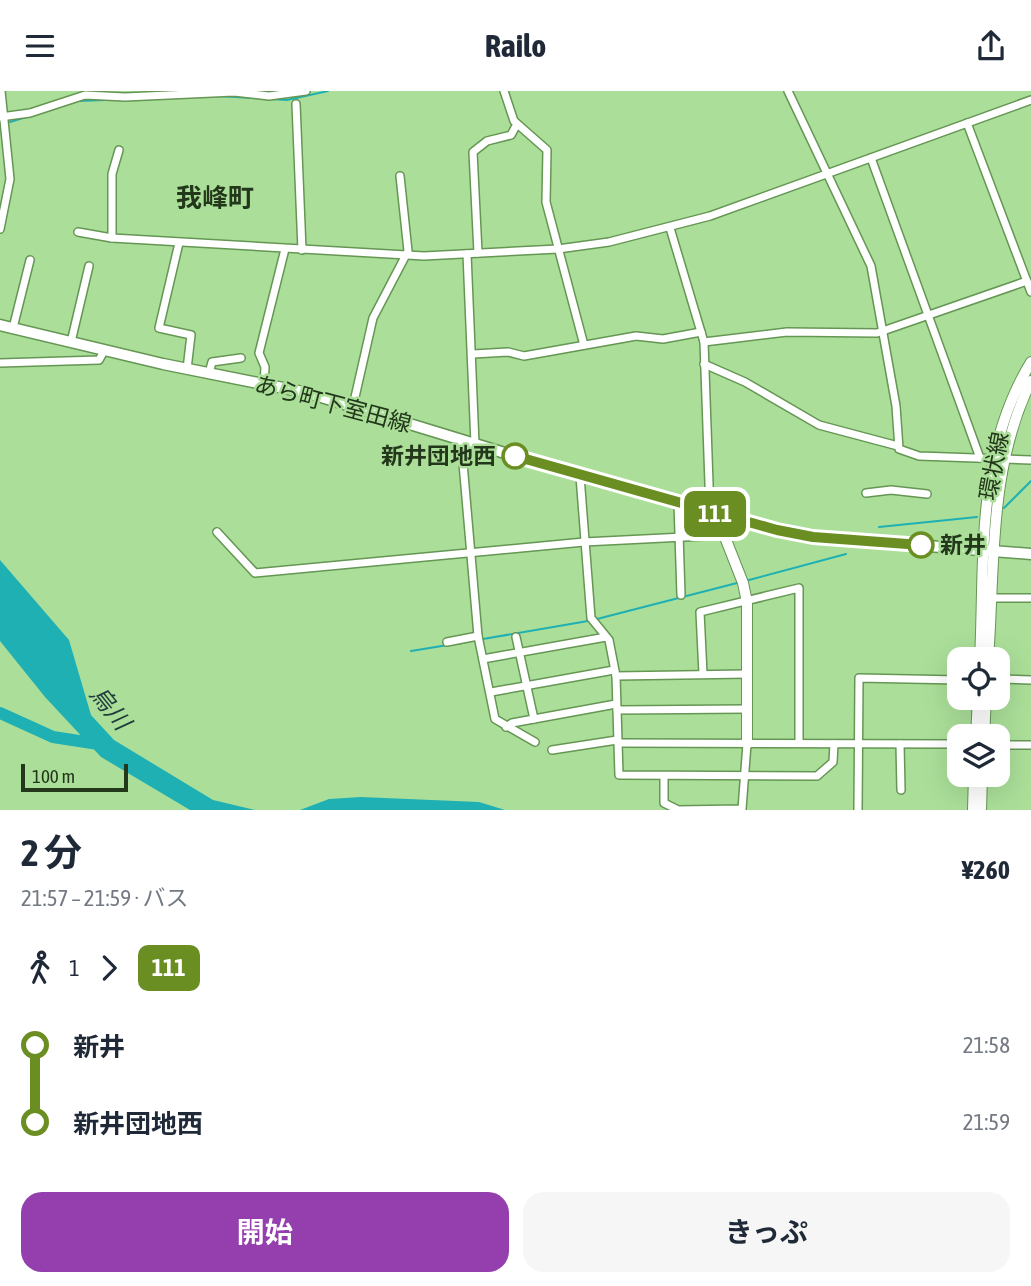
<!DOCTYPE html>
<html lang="ja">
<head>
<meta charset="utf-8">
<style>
  :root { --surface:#fff; --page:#f6f6f7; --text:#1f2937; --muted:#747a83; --accent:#943fad }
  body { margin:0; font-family:"Asap Condensed","Noto Sans JP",sans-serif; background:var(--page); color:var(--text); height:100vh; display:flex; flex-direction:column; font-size:26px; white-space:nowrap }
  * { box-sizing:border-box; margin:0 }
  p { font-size:23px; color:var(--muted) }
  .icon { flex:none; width:38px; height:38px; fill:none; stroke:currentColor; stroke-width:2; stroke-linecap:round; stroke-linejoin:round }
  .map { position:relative; height:719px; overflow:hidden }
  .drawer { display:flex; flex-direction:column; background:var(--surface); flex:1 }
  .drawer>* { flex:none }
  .badge { padding:0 14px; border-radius:10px; font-size:24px; line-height:46px }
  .tools { position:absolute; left:947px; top:556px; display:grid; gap:14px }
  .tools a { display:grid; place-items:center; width:63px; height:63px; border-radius:14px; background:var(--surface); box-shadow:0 7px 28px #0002; font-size:35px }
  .scale { position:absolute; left:21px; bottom:18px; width:107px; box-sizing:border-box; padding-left:7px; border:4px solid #23371b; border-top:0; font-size:19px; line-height:24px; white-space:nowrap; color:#23371b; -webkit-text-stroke:5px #abdf99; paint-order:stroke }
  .map>.badge { position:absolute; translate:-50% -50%; box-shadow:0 0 0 4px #fff }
  .legs { display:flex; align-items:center; gap:10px; height:77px; padding:0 21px; font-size:23px }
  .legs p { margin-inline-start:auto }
  .headline { display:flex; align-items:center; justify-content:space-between; height:119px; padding:0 21px }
  h1 { font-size:38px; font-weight:700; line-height:52px }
  .cta { display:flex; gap:14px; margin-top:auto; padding:14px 21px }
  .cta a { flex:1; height:80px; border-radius:21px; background:var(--accent); color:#fff; font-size:28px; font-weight:700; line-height:80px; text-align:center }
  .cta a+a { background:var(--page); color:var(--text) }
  ul { padding:0 21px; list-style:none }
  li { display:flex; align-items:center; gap:24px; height:77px; font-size:26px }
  li i { display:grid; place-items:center; width:10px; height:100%; margin:0 9px; background:currentColor }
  li i::after { content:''; width:18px; height:18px; margin:-9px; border:5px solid; border-radius:50%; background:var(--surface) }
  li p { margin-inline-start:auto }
  li:first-child i { background:linear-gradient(#0000 50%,currentColor 0) }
  li:last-child i { background:linear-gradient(currentColor 50%,#0000 0) }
  header { display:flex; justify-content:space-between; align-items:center; height:91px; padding:0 21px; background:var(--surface); font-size:32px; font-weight:700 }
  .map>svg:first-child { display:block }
  .water { fill:#1fb0b4 }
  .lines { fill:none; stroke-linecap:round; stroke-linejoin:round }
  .stream { stroke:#1fb0b4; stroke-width:2 }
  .river { stroke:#1fb0b4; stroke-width:12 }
  .street-casing { stroke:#659654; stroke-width:10 }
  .secondary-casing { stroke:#659654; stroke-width:12 }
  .primary-casing { stroke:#659654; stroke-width:13 }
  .street { stroke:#fff; stroke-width:7 }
  .secondary { stroke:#fff; stroke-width:10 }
  .primary { stroke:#fff; stroke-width:10 }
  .line-1-casing { stroke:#fff; stroke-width:16 }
  .line-1 { stroke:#6b8e23; stroke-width:10 }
  .stop-1-dot { fill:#fff; stroke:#6b8e23; stroke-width:3.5 }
  .labels { text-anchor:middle; stroke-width:5; stroke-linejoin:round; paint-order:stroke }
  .street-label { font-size:23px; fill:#23371b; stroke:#abdf99 }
  .stop-label { font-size:23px; font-weight:bold; fill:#23371b; stroke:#abdf99; text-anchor:end }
  .water-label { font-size:24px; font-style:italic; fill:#203c3d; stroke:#abdf99 }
  .quarter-label { font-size:26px; font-weight:bold; fill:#23371b; stroke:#abdf99 }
</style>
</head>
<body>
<header><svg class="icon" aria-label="menu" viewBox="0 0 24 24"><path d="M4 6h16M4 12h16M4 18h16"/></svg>Railo<svg class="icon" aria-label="share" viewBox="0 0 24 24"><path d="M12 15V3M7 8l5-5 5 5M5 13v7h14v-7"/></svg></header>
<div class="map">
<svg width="1031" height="719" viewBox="0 0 1031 719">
  <rect width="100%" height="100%" fill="#abdf99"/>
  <g class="water">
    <polygon points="0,469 69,549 91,624 114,649 213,709 255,719 190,719 101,666 45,606 0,550"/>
    <polygon points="361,706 479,711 505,719 300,719 329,708"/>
  </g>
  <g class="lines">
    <g class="stream">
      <polyline points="84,0 93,1"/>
      <polyline points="148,2 154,0"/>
      <polyline points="78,10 219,5 287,9 328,0"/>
      <polyline points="10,31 49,19"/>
      <polyline points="1004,417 1031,390"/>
      <polyline points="879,436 977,426"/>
      <polyline points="749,489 846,463"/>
      <polyline points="597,528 737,492"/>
      <polyline points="483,548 588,530"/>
      <polyline points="457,553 475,549"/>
      <polyline points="411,560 448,554"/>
    </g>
    <polyline class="river" points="0,622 53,646 105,654"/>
    <g class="street-casing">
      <g id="street">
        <polyline points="504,0 514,30 547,59 546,111 584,254"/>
        <polyline points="788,0 871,175 896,315 899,358 919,365 1031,369"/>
        <polyline points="296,13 302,159"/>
        <polyline points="0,26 30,22 85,4 125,6 234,1 269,5 306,0"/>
        <polyline points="967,32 1031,201"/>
        <polyline points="871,67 980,367"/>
        <polyline points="670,137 704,251 710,421"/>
        <polyline points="0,138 10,88 1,0"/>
        <polyline points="78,141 112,147 424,165 558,158 609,151 710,125 1031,9"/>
        <polyline points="112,147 112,83 119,59"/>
        <polyline points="179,152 159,237 191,244 187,278"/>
        <polyline points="478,162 473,61 487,50 511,44 517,33"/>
        <polyline points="467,163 475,353"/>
        <polyline points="13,237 30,169"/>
        <polyline points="71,251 89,175"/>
        <polyline points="704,251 787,241 877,242 1027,190"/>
        <polyline points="473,263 508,261 524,265 636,245 663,248 701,241"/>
        <polyline points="0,272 99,269 104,260"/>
        <polyline points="704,273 745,291 819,334 898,355"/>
        <polyline points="209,282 212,271 241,267"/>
        <polyline points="264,293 265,276 259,262 285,158"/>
        <polyline points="353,315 373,227 408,160 400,85"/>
        <polyline points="461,349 478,545 495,628 535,651"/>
        <polyline points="580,385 591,527 609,549 616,585 619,684 817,685 833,671 834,653"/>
        <polyline points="866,402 891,399 927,403"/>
        <polyline points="678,412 681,504"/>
        <polyline points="217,441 255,482 584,451 724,444"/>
        <polyline points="992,507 1031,507"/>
        <polyline points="516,546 534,628"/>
        <polyline points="447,551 478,545"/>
        <polyline points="483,568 606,546"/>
        <polyline points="703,583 700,521 799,497 799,652"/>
        <polyline points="616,585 747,583"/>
        <polyline points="998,588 1031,589"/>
        <polyline points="491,601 614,579"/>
        <polyline points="617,619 747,618"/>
        <polyline points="506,636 512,632 616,613"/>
        <polyline points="618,652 959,653"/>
        <polyline points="900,653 901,699"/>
        <polyline points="998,654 1031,654"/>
        <polyline points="552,659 617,649"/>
        <polyline points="664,686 664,712 678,719 742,718 747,653"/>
        <polyline points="858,719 859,587 959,589"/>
      </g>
    </g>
    <g class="secondary-casing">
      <g id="secondary">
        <polyline points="720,424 719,431 743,492 747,511 747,653"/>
        <path d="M980 569C985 467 975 363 1031 271"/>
        <path d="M988 569C995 473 988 378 1031 290"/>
        <polyline points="976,646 978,607"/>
        <polyline points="984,646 986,607"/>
        <polyline points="973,719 974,684"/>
        <polyline points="981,719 982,684"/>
      </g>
    </g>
    <g class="primary-casing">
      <polyline id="primary" points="0,234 163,273 308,302 580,385 777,439 813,446 1031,463"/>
    </g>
    <use href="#street" class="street"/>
    <use href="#secondary" class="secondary"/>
    <use href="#primary" class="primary"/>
  </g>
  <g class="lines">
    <g class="line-1-casing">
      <polyline id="line-1" points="515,365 777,439 813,446 921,454"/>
    </g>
    <use href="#line-1" class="line-1"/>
  </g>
  <g class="stop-1-dot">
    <circle cx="515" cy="365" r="12"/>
    <circle cx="921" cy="454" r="12"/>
  </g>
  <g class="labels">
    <g class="street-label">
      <text transform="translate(333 313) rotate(15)" y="8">あら町下室田線</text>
      <text transform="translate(994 375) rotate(-79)" y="8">環状線</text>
    </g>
    <g class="stop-label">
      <text x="496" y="373">新井団地西</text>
      <text x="940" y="462" text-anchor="start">新井</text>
    </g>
    <g class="water-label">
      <text transform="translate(110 617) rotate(51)" y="8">烏川</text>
    </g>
    <g class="quarter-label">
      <text x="215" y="116">我峰町</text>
    </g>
  </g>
</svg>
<div class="tools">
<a><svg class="icon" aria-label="locate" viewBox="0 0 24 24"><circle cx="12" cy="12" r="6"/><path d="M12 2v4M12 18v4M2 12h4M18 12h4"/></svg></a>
<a><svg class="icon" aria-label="layers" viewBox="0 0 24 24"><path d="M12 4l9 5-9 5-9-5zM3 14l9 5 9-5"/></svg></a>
</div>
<div class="scale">100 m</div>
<b class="badge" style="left:715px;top:423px;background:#6b8e23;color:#fff">111</b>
</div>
<section class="drawer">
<div class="headline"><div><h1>2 分</h1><p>21:57 – 21:59 · バス</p></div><b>¥260</b></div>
<div class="legs"><svg class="icon" aria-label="walk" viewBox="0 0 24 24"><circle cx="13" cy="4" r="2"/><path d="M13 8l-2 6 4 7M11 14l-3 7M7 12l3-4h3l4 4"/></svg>1<svg class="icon" aria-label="forward" viewBox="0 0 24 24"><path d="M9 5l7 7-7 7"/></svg><b class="badge" style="background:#6b8e23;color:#fff">111</b></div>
<ul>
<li><i style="color:#6b8e23"></i><b>新井</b><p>21:58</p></li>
<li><i style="color:#6b8e23"></i><b>新井団地西</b><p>21:59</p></li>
</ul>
<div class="cta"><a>開始</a><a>きっぷ</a></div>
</section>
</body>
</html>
